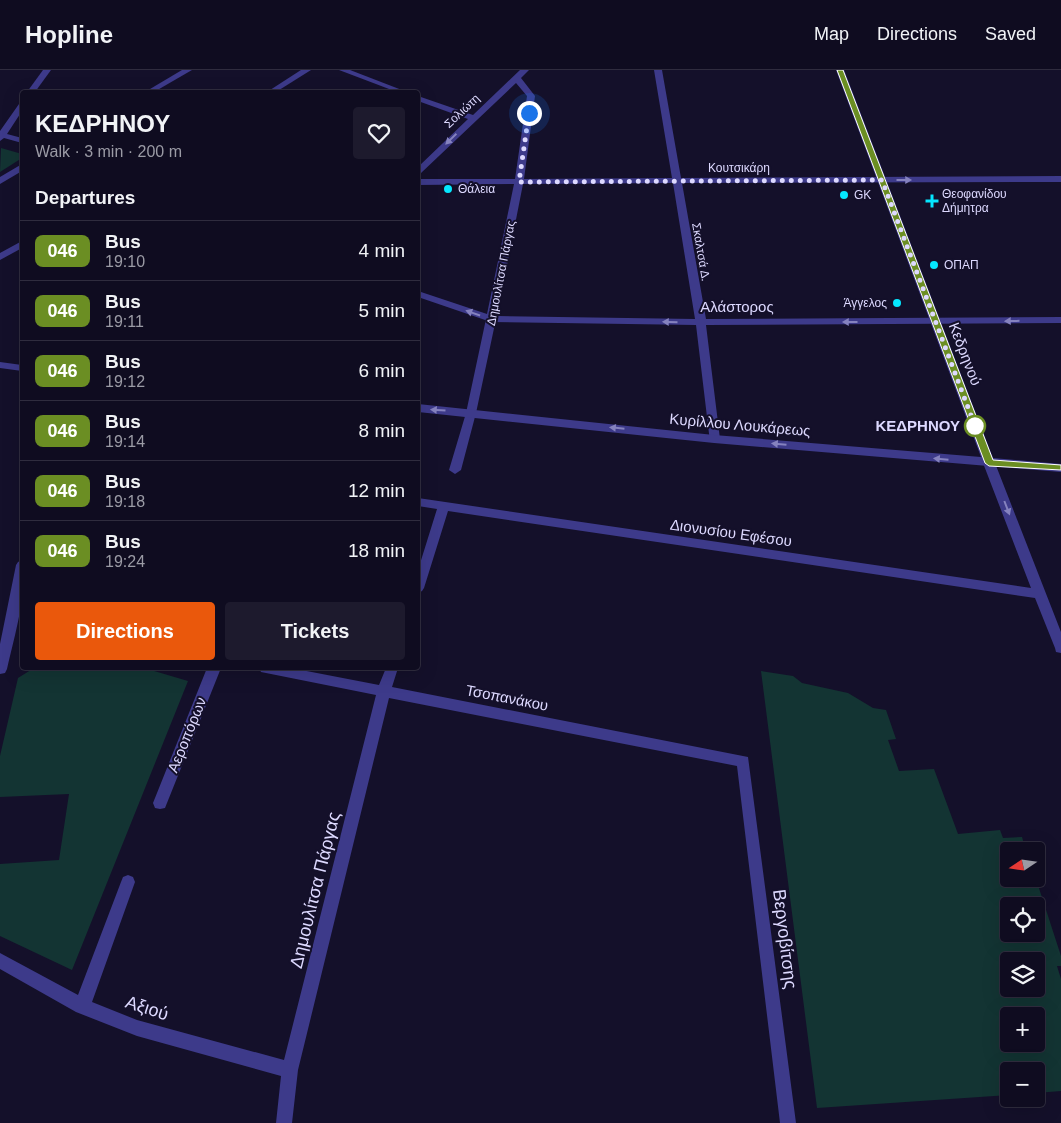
<!DOCTYPE html>
<html lang="en">
<head>
<meta charset="utf-8">
<style>
  :root { --surface:#0f0c20; --page:#1d1a2d; --text:#f1f3f6; --muted:#9b9ba5; --line:#2f2c3e; --accent:#ea580c }
  body { margin:0; font-family:Arial,sans-serif; background:var(--page); color:var(--text); height:100vh; display:flex; flex-direction:column; font-size:19px; white-space:nowrap }
  * { box-sizing:border-box; margin:0 }
  p { font-size:16px; color:var(--muted) }
  .icon { flex:none; width:28px; height:28px; fill:none; stroke:currentColor; stroke-width:2; stroke-linecap:round; stroke-linejoin:round }
  .map { position:relative; flex:1; overflow:hidden }
  .panel { position:absolute; left:20px; top:20px; width:400px; height:580px; display:flex; flex-direction:column; background:var(--surface); border-radius:5px; box-shadow:0 5px 20px #0002,0 0 0 1px var(--line) }
  .panel>* { flex:none }
  .badge { padding:0 10px; border-radius:8px; font-size:18px; line-height:32px }
  .needle { width:32px; rotate:257deg }
  .controls { position:absolute; left:1000px; top:772px; display:grid; gap:10px }
  .controls a { display:grid; place-items:center; width:45px; height:45px; border-radius:5px; background:var(--surface); box-shadow:0 5px 20px #0002,0 0 0 1px var(--line); font-size:25px }
  .you { position:absolute; width:25px; height:25px; margin:-12px; border:4px solid #fff; border-radius:50%; background:#1a73e8; box-shadow:0 0 0 8px #1a73e833 }
  .map>.badge { position:absolute; translate:-50% -50%; box-shadow:0 0 0 2px #fff }
  h2 { padding:0 15px; font-size:19px; line-height:45px }
  .round { display:grid; place-items:center; flex:none; width:52px; height:52px; border-radius:5px; background:var(--page) }
  .overview { display:flex; align-items:center; justify-content:space-between; height:85px; padding:0 15px }
  h1 { font-size:24px; font-weight:800; line-height:38px }
  .primary-button { display:flex; gap:10px; margin-top:auto; padding:10px 15px }
  .primary-button a { flex:1; height:58px; border-radius:5px; background:var(--accent); color:#fff; font-size:20px; font-weight:800; line-height:58px; text-align:center }
  .primary-button a+a { background:var(--page); color:var(--text) }
  ul { padding:0; list-style:none }
  li { display:flex; align-items:center; gap:15px; height:60px; padding:0 15px; border-top:1px solid var(--line) }
  li div { flex:1 }
  li b { display:block; font-size:19px }
  li em { font-style:normal }
  li .badge { min-width:55px; font-weight:700; text-align:center }
  header { display:flex; align-items:center; gap:30px; box-sizing:border-box; height:70px; padding:0 25px; background:var(--surface); border-bottom:1px solid var(--line) }
  header strong { font-size:24px }
  nav { display:flex; gap:28px; margin-inline-start:auto; font-size:18px }
  .map>svg:first-child { display:block }
  .green { fill:#133433; fill-rule:evenodd }
  .lines { fill:none; stroke-linecap:round; stroke-linejoin:round }
  .pedestrian { fill:#3d3a8a; fill-rule:evenodd }
  .minor { fill:#3d3a8a; fill-rule:evenodd }
  .tertiary { fill:#3d3a8a; fill-rule:evenodd }
  .oneway { fill:#8582bf }
  .line { fill:#6b8e23; stroke:#fff }
  .walk { stroke:#ddd9ff; stroke-width:5; stroke-dasharray:0 9 }
  .poi-dot { fill:#05e7ff; stroke:#14102a; stroke-width:2 }
  .stop-dot { fill:#fff; stroke:#6b8e23; stroke-width:2.5 }
  .labels { text-anchor:middle; stroke-width:4; stroke-linejoin:round; paint-order:stroke }
  .far-street-label { font-size:12px; fill:#ddd9ff; stroke:#14102a }
  .far-poi-label { font-size:12px; fill:#ddd9ff; stroke:#14102a; text-anchor:start }
  .street-label { font-size:15px; fill:#ddd9ff; stroke:#14102a }
  .stop-label { font-size:15px; font-weight:bold; fill:#ddd9ff; stroke:#14102a; text-anchor:end }
  .near-street-label { font-size:18px; fill:#ddd9ff; stroke:#14102a }
</style>
</head>
<body>
<header>
<strong>Hopline</strong>
<nav><a>Map</a><a>Directions</a><a>Saved</a></nav>
</header>
<div class="map">
<svg width="1061" height="1053" viewBox="0 0 1061 1053">
  <rect width="100%" height="100%" fill="#14102a"/>
  <g class="green">
    <polygon points="1,78 22,84 22,88 0,102"/>
    <polygon points="34,598 144,598 188,611 72,900 0,866 0,794 59,790 69,724 0,727 0,686 18,608"/>
    <path d="M761 601 793 606 802 613 848 623 873 638 886 640 896 669 888 670 899 701 934 699 958 764 1000 760 1003 768 1022 767 1026 781H1009V809H1036L1061 886V896H1057L1061 909V1021L1036 1023V1001H1009V1025L817 1038ZM1009 836H1036V864H1009ZM1009 891H1036V919H1009ZM1009 946H1036V974H1009Z"/>
  </g>
  <g class="lines">
    <polygon class="pedestrian" points="491,246 496,249 476,343 461,400 455,404 449,400 466,343 486,249"/>
    <g class="minor">
      <polygon points="43,0 51,0 35,22 27,22"/>
      <polygon points="182,0 192,0 154,22 145,22"/>
      <polygon points="301,0 311,0 276,22 267,22"/>
      <polygon points="339,0 350,0 407,22 397,22"/>
      <path d="M520 0H529L521 8 535 26 524 109 672 108 654 0H662L681 108 1061 106V112L682 113 706 249 1061 247V253L706 255 720 369 718 372H710L696 255 491 252 418 227V221L487 244 514 114 418 115V109H515L527 26 516 13 421 103 418 104V97L468 49 418 31V26L473 45ZM673 113 695 249 497 246 523 114Z"/>
      <polygon points="19,34 22,34 22,41 7,64 22,68 22,73 4,68 0,71 0,61"/>
      <polygon points="22,94 22,101 0,114 0,107"/>
      <polygon points="22,171 22,178 0,190 0,183"/>
      <polygon points="989,389 995,393 1061,562 1061,583 1056,582 1055,578 1035,528 448,441 424,518 422,521 418,523 418,500 437,439 418,436 418,428 1031,518 983,393"/>
      <path d="M22 490C27 526 15 564 7 599L5 603 0 604V574L16 495 18 492Z"/>
      <polygon points="207,598 221,598 165,738 160,739 155,738 153,733"/>
      <polygon points="259,598 291,598 379,615 386,598 398,598 392,617 748,687 796,1053 780,1053 737,696 389,628 298,1000 292,1053 276,1053 281,1006 137,966 76,942 0,899 0,883 78,925 121,812 123,807 128,805 133,807 135,812 92,932 137,950 284,990 376,625 261,602"/>
    </g>
    <g class="tertiary">
      <polygon points="836,0 844,0 993,388 1061,394 1061,402 714,373 418,342 418,334 714,365 981,387"/>
      <polygon points="0,292 22,295 22,301 0,298"/>
    </g>
  </g>
  <defs><path id="oneway-solid" d="M-6-.8H1V-3.2L6.5 0L1 3.2V.8H-6Z" transform="scale(1.25)"/></defs>
  <g class="oneway">
    <use href="#oneway-solid" transform="translate(451 69) rotate(136)"/>
    <use href="#oneway-solid" transform="translate(904 110)"/>
    <use href="#oneway-solid" transform="translate(473 243) rotate(-161)"/>
    <use href="#oneway-solid" transform="translate(1012 251) rotate(179)"/>
    <use href="#oneway-solid" transform="translate(670 252) rotate(-179)"/>
    <use href="#oneway-solid" transform="translate(850 252) rotate(180)"/>
    <use href="#oneway-solid" transform="translate(438 340) rotate(-176)"/>
    <use href="#oneway-solid" transform="translate(617 358) rotate(-174)"/>
    <use href="#oneway-solid" transform="translate(779 374) rotate(-175)"/>
    <use href="#oneway-solid" transform="translate(941 389) rotate(-175)"/>
    <use href="#oneway-solid" transform="translate(1007 438) rotate(69)"/>
  </g>
  <polygon class="line" points="837,0 843,0 993,390 1061,395 1061,400 989,396 985,393"/>
  <g class="lines">
    <polyline class="walk" points="529,43 519,112 882,110 975,356"/>
  </g>
  <g class="poi-dot">
    <circle cx="448" cy="119" r="5"/>
    <circle cx="844" cy="125" r="5"/>
    <path d="M929.5 123.5h5v5h5v5h-5v5h-5v-5h-5v-5h5z"/>
    <circle cx="934" cy="195" r="5"/>
    <circle cx="897" cy="233" r="5"/>
  </g>
  <circle class="stop-dot" cx="975" cy="356" r="10"/>
  <g class="labels">
    <g class="far-street-label">
      <text transform="translate(462 41) rotate(-43)" y="4">Σολιώτη</text>
      <text x="739" y="102">Κουτσικάρη</text>
      <text transform="translate(701 182) rotate(80)" y="4">Σκαλτσά Δ.</text>
      <text transform="translate(501 203) rotate(-79)" y="4">Δημουλίτσα Πάργας</text>
    </g>
    <g class="far-poi-label">
      <text x="458" y="123">Θάλεια</text>
      <text x="942" y="128">Θεοφανίδου<tspan x="942" dy="14">Δήμητρα</tspan></text>
      <text x="854" y="129">GK</text>
      <text x="944" y="199">ΟΠΑΠ</text>
      <text x="887" y="237" text-anchor="end">Άγγελος</text>
    </g>
    <g class="street-label">
      <text x="737" y="242">Αλάστορος</text>
      <text transform="translate(965 284) rotate(69)" y="5">Κεδρηνού</text>
      <text transform="translate(740 355) rotate(5)" y="5">Κυρίλλου Λουκάρεως</text>
      <text transform="translate(731 463) rotate(8)" y="5">Διονυσίου Εφέσου</text>
      <text transform="translate(507 628) rotate(11)" y="5">Τσοπανάκου</text>
      <text transform="translate(187 665) rotate(-68)" y="5">Αεροπόρων</text>
    </g>
    <g class="stop-label">
      <text x="960" y="361">ΚΕΔΡΗΝΟΥ</text>
    </g>
    <g class="near-street-label">
      <text transform="translate(315 820) rotate(-76)" y="6">Δημουλίτσα Πάργας</text>
      <text transform="translate(785 869) rotate(83)" y="6">Βεργοβίτσης</text>
      <text transform="translate(147 938) rotate(18)" y="6">Αξιού</text>
    </g>
  </g>
</svg>
<div class="controls">
<a><svg class="needle" viewBox="-14 -14 28 28"><path d="M0-13l5 13h-10z" fill="#e53935"/><path d="M0 13l5-13h-10z" fill="#9b9ba5"/></svg></a>
<a><svg class="icon" aria-label="locate" viewBox="0 0 24 24"><circle cx="12" cy="12" r="6"/><path d="M12 2v4M12 18v4M2 12h4M18 12h4"/></svg></a>
<a><svg class="icon" aria-label="layers" viewBox="0 0 24 24"><path d="M12 4l9 5-9 5-9-5zM3 14l9 5 9-5"/></svg></a>
<a>+</a>
<a>−</a>
</div>
<div class="you" style="left:529px;top:43px"></div>
<section class="panel">
<div class="overview"><div><h1>ΚΕΔΡΗΝΟΥ</h1><p>Walk · 3 min · 200 m</p></div><a class="round"><svg class="icon" aria-label="heart" viewBox="0 0 24 24"><path d="M12 20l-8-8c-3-5 5-10 8-4 3-6 11-1 8 4z"/></svg></a></div>
<h2>Departures</h2>
<ul>
<li><span class="badge" style="background:#6b8e23;color:#fff">046</span><div><b>Bus</b><p>19:10</p></div><em>4 min</em></li>
<li><span class="badge" style="background:#6b8e23;color:#fff">046</span><div><b>Bus</b><p>19:11</p></div><em>5 min</em></li>
<li><span class="badge" style="background:#6b8e23;color:#fff">046</span><div><b>Bus</b><p>19:12</p></div><em>6 min</em></li>
<li><span class="badge" style="background:#6b8e23;color:#fff">046</span><div><b>Bus</b><p>19:14</p></div><em>8 min</em></li>
<li><span class="badge" style="background:#6b8e23;color:#fff">046</span><div><b>Bus</b><p>19:18</p></div><em>12 min</em></li>
<li><span class="badge" style="background:#6b8e23;color:#fff">046</span><div><b>Bus</b><p>19:24</p></div><em>18 min</em></li>
</ul>
<div class="primary-button"><a>Directions</a><a>Tickets</a></div>
</section>
</div>
</body>
</html>
